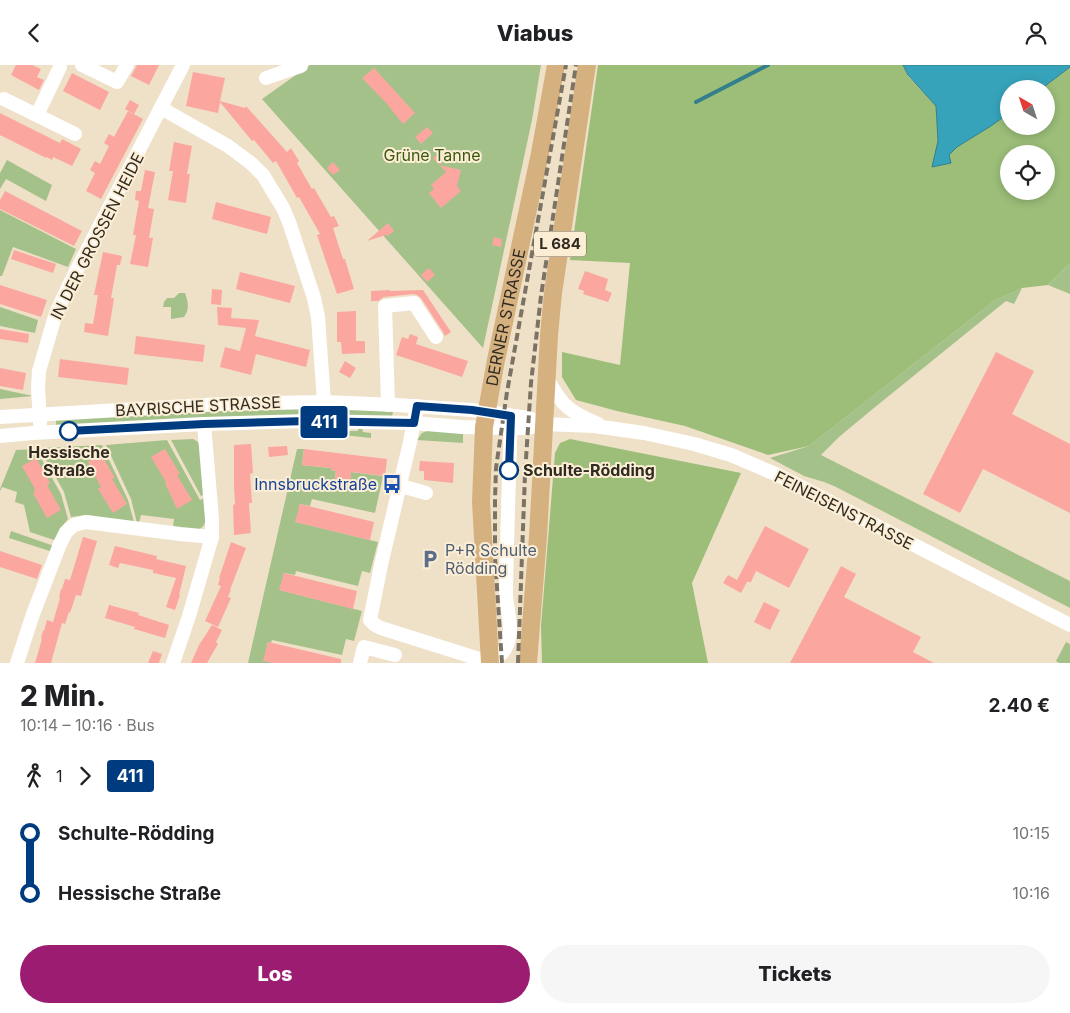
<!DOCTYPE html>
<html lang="de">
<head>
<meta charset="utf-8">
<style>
  :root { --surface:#fff; --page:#f6f6f6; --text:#202124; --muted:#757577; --accent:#9b1c71 }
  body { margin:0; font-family:Inter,sans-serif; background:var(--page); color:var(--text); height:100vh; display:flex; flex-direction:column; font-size:19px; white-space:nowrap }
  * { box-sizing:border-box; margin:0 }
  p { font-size:16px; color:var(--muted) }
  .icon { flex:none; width:28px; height:28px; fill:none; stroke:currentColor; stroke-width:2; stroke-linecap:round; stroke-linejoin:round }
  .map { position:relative; height:598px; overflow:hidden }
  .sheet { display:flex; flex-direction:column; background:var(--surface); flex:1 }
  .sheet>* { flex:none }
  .badge { padding:0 10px; border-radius:4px; font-size:18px; line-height:32px }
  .needle { width:32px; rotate:321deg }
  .controls { position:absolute; left:1000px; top:15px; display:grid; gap:10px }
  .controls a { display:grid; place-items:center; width:55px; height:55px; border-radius:50%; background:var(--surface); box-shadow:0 2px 8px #0003; font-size:25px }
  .map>.badge { position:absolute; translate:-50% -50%; box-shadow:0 0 0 2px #fff }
  .legs { display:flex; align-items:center; gap:8px; height:55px; padding:0 20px; font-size:16px }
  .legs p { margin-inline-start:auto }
  .head { display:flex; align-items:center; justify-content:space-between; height:85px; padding:0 20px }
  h1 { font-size:28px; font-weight:800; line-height:38px }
  .primary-button { display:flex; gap:10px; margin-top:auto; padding:10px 20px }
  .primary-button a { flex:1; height:58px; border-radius:30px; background:var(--accent); color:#fff; font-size:20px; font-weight:800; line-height:58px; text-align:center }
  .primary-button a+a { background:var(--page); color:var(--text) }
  ul { padding:0 20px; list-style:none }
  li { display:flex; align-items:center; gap:18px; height:60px; font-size:19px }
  li i { display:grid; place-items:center; width:8px; height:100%; margin:0 6px; background:currentColor }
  li i::after { content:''; width:12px; height:12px; margin:-6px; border:4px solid; border-radius:50%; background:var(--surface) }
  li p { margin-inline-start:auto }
  li:first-child i { background:linear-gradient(#0000 50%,currentColor 0) }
  li:last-child i { background:linear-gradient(currentColor 50%,#0000 0) }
  header { display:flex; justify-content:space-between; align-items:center; height:65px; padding:0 20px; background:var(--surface); font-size:22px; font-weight:800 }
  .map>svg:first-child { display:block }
  .green { fill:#a5c18a }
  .forest { fill:#9cbe79; fill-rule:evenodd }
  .water { fill:#36a3ba; stroke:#347f8c }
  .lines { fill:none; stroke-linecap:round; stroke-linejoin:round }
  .stream { stroke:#347f8c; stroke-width:4 }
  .building { fill:#fba7a0 }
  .minor { stroke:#fff; stroke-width:14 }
  .major { stroke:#d6b180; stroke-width:18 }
  .rail { stroke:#7c7364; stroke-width:4; stroke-dasharray:8 4; stroke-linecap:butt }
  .line-1-casing { stroke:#fff; stroke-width:11 }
  .line-1 { stroke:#003b80; stroke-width:8 }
  .stop-1-dot { fill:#fff; stroke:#003b80; stroke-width:2.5 }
  .labels { text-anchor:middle; stroke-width:4; stroke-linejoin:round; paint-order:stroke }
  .shield { fill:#fceed5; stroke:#6d6658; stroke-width:1 }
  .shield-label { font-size:15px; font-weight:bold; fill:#302b22 }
  .park-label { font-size:16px; fill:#3a580d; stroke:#fceed5 }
  .street-label { font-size:16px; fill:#302b22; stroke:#fceed5 }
  .stop-label { font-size:16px; font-weight:bold; fill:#302b22; stroke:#fceed5 }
  .transit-label { font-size:16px; fill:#164399; stroke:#fceed5; text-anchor:end }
  .service-label { font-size:16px; fill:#4e5e75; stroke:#fceed5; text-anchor:start }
</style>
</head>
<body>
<header><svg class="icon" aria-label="back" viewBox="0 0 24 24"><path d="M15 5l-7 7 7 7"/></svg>Viabus<svg class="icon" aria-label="person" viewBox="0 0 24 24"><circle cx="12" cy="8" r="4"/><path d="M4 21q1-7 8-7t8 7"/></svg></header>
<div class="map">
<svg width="1070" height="598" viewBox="0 0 1070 598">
  <rect width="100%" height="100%" fill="#efe0c8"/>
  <g class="green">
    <polygon points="310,0 541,0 532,55 483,283 262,34"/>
    <polygon points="7,95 52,120 46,136 6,114 0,124 0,108"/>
    <polygon points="0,145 76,184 68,202 13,182 2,211 0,211"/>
    <polygon points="1070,198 1070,229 1048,220"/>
    <polygon points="1022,223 1014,239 1006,236 869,347 839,372 821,390 1070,516 1070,543 834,421 824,417 804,411 770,393 809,381 994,236"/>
    <path d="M179 228H185C188 237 190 244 184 252L171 254V242H163L164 237 167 233H174Z"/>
    <polygon points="0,242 38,255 35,268 0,261"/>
    <polygon points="0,324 33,331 0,334"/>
    <polygon points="259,341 393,346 392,352 56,363 56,352"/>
    <polygon points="312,362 324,362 325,366 358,366 358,362 362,362 363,367 371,368 371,373 315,367"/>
    <polygon points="430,365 463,367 463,378 417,375 422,368"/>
    <polygon points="193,374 198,377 200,382 204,429 201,431 171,375"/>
    <path d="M167 375 200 435 204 433C205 442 211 461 197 465 192 466 179 463 173 462L174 454 141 450 139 458H137L131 434 106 380Z"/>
    <polygon points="102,380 128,435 134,457 85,450 71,452 64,427 44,391 41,383"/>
    <polygon points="38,384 41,393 61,429 68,454 63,460 57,476 30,467 24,440 15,437 17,427 2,422 0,426 0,424 16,385"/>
    <polygon points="297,384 304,384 302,400 331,403 331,405 336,406 334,420 349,422 351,407 383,411 375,448 312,434 310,441 300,439 296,457 378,477 370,508 362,506 358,521 296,506 295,510 284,508 280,525 362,546 354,576 346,574 342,590 272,575 271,578 268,577 264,595 274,598 248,598"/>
    <polygon points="11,466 54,481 53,487 9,473"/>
    <polygon points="1066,577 1070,579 1070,598 1059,598 1056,596"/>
  </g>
  <g class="forest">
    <path d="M598 0H903L908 11 936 41 938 76 933 102 949 90 957 82 991 61 1009 48V61H1046V24H1041L1070 2V198L1048 220 1022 223 994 236 809 381 768 390 685 361 617 346 576 335 562 312V287L620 300 630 198 570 195ZM1009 89H1046V126H1009Z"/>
    <polygon points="570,374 741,408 692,518 708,598 542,598 541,561 555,388 560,378"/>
  </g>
  <polygon class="water" points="903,0 1070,0 1070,2 1041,24 1009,24 1009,48 991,61 957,82 949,90 951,98 932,102 938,76 936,41 908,10"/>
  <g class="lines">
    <polyline class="stream" points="696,37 768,0"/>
  </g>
  <g class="building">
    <polygon points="16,0 32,0 41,4 37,12 44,15 39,25 11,10"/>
    <polygon points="137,0 159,0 149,20 131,11"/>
    <polygon points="374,3 415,48 403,59 387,39 362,13"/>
    <polygon points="193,7 225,13 220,36 245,43 246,41 287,87 291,83 299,96 297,98 312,124 314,123 331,152 334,151 339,161 333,163 343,194 345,194 354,224 337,229 317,170 320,169 299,132 297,133 276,96 273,98 254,75 252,76 220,37 218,48 186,41"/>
    <polygon points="72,8 109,27 100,45 63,26"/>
    <polygon points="130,35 139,40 134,49 125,44"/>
    <polygon points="128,46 143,54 101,134 86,126 95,108 90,105 95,96 100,99 109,81 104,78 109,69 114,72"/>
    <polygon points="0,48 60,78 62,74 81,84 72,101 53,92 52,95 47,92 46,93 0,70"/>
    <polygon points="427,62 433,68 421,79 415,72"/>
    <polygon points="174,77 192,81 187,109 190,109 186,138 168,135 173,106 169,106"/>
    <polygon points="445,83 451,89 439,100 461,105 457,121 461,126 441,143 429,128 434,124 431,120 446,107 433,93"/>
    <polygon points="333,97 340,105 333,110 327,103"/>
    <polygon points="145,105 155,107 148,143 154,144 149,173 153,173 148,202 130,199 136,170 133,170 139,136 135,135 136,126 141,126"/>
    <polygon points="5,126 82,166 74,181 0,144 0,135"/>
    <polygon points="216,137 271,152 267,169 212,154"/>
    <polygon points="388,158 394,166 388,171 386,170 367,176"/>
    <polygon points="494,172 502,174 501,182 492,180"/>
    <polygon points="14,185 56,199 53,208 11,194"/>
    <polygon points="103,187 122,191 120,200 117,200 111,233 114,233 108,271 84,267 85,258 93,259 98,230 94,230"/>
    <polygon points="429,203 435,210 427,217 421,210"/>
    <polygon points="585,206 608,214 605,225 612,228 608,237 583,229 584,226 578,224"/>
    <polygon points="240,207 295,221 290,238 236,224"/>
    <polygon points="0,220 47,235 41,252 0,239"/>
    <polygon points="212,224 222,225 221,240 211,239"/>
    <polygon points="390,225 390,226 423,225 451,267 445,271 443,267 421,233 417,230 413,229 384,232 378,236 371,236 371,226"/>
    <polygon points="217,242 232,243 231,253 259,255 255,271 310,285 306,302 256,289 251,310 220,302 225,282 240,286 246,263 218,260"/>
    <polygon points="356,246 356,276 365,276 365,288 342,289 341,277 337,277 337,247"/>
    <polygon points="0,264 29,269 28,278 0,274"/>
    <polygon points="410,269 418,272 416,279 468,296 462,312 396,290 402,272 408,274"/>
    <polygon points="136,271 205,280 203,297 134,289"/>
    <polygon points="996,287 1034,306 1012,349 1070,379 1070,448 983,404 960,448 923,429"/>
    <polygon points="60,294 129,303 127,320 58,312"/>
    <polygon points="345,296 356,303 350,313 339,307"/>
    <polygon points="0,303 26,308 23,325 0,321"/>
    <polygon points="251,379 253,408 250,409 252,438 249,438 251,468 234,470 233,440 235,439 234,422 234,380"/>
    <polygon points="287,381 288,390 269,392 268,382"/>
    <polygon points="165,384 180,409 177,410 192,435 177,444 165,418 166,417 151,392"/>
    <polygon points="304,384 387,394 385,411 351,407 350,422 334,420 336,406 331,405 331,403 302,400"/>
    <polygon points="101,389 115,413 112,414 127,439 113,448 98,424 101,422 88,397"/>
    <polygon points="36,393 50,418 47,420 61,445 47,453 33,428 35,427 34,425 35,424 22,401"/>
    <polygon points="420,396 454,398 453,418 424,415 424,406 419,406"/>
    <polygon points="300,439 374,457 370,475 295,457"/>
    <polygon points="765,461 809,484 789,523 756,506 751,517 747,517 741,528 723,518 728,510 737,515"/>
    <polygon points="83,472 97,476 81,531 76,530 70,548 69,547 65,559 62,558 51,598 35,598 42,574 41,574 43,565 44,566 47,555 53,557 60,533 59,532 61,524 62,524 65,514 70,515"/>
    <polygon points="231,477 246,483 230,525 231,525 228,532 231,533 218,562 205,556 221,521 218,520 220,513 219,513"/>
    <polygon points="115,481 157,491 156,494 186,501 179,530 180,530 175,545 166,542 176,513 153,508 153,505 120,498 118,503 109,500"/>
    <polygon points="0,486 42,500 37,514 0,502"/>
    <polygon points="841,501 856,509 844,532 921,572 913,587 934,598 790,598"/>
    <polygon points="284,508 357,526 353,544 279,525"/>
    <polygon points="764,537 780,545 770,565 754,557"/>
    <polygon points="109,540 139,548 138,550 169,560 165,573 134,564 135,562 105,553"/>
    <polygon points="212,560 222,565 216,577 218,579 207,598 191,598 199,580"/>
    <polygon points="268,577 341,594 341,598 274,598 263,596"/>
    <polygon points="153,586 162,589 159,598 148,598"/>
  </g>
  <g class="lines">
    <g class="minor">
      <polyline points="82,0 117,17 127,0"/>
      <polyline points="266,13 301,1"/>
      <polyline points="4,34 75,69"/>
      <polyline points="161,43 228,81 252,99 263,110 283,143 289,157 314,233 318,252 324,337"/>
      <polyline points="37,50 60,2"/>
      <path d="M547 313C562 341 568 346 598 359"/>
      <polyline points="388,340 385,241 414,238 436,272"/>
      <path d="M417 341 410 377 381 500 370 555 375 560 381 563 479 594C492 595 502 593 507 580 514 563 506 544 506 527 507 468 509 410 511 351"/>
      <polyline points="0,352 221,339 324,337 396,340 472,345 529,353 543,359"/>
      <polyline points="40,358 38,323 39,306 56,248 70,218 183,0"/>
      <polyline points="0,371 33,368 204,359 307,356 414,358 462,362 501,363 528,363 543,359 594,361 644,368 694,379 731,390 780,411 1070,560"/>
      <polyline points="401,421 426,428"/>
      <polyline points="17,598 33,549 60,479 66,467 74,460 86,457 180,469 212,472"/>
      <polyline points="173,598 189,551 212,472 212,454 204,359"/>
      <polyline points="360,598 364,582 395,590"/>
    </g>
    <g class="major">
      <path id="s1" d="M490 598 481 437 484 362 496 295 540 88 556 0"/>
      <polyline points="528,598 538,472 549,270 553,228 587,0"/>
    </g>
    <g class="rail">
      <polyline points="502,598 495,492 495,434 496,403 507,327 566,0"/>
      <polyline points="518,598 525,409 531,318 541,231 576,0"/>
    </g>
  </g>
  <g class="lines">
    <g class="line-1-casing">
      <polyline id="line-1" points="69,366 204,359 307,356 414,358 417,341 472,345 511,351 509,405"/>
    </g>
    <use href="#line-1" class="line-1"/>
  </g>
  <defs>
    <g id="bus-bare" transform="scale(1.5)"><path d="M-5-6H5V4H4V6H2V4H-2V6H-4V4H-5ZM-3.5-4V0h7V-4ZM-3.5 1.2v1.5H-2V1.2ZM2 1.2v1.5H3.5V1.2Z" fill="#1a4fb4" stroke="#fceed5" stroke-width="2.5" paint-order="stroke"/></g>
    <g id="parking-bare" transform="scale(1.5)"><path d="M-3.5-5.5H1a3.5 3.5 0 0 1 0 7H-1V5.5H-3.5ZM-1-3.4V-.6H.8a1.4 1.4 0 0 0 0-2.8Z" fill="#5c6f8a" stroke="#fceed5" stroke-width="2.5" paint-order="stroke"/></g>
  </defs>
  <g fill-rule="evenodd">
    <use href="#bus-bare" x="392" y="419"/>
    <use href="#parking-bare" x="430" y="494"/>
  </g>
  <g class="stop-1-dot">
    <circle cx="69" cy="366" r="9"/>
    <circle cx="509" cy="405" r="9"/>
  </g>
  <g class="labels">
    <rect class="shield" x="534" y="166.5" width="52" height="25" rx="4"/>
    <g class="shield-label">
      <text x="560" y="184">L 684</text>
    </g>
    <g class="park-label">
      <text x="432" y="96">Grüne Tanne</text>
    </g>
    <g class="street-label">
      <text transform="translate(97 171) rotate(-63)" y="6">IN DER GROSSEN HEIDE</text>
      <text dy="6" stroke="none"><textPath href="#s1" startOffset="348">DERNER STRASSE</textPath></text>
      <text transform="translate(198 341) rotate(-3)" y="6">BAYRISCHE STRASSE</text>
      <text transform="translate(844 445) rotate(27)" y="6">FEINEISENSTRASSE</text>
    </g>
    <g class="stop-label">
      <text x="69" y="393">Hessische<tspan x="69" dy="18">Straße</tspan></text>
      <text x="523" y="411" text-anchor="start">Schulte-Rödding</text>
    </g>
    <g class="transit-label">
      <text x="377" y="425">Innsbruckstraße</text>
    </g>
    <g class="service-label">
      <text x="445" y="491">P+R Schulte<tspan x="445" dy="18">Rödding</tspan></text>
    </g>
  </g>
</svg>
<div class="controls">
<a><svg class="needle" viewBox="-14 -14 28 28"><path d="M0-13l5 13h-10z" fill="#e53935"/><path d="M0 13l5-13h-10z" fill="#757577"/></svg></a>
<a><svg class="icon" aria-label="locate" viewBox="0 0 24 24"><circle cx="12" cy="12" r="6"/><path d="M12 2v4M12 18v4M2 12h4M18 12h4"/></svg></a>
</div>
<b class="badge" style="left:324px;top:357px;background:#003b80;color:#fff">411</b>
</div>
<section class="sheet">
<div class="head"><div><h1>2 Min.</h1><p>10:14 – 10:16 · Bus</p></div><b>2.40 €</b></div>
<div class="legs"><svg class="icon" aria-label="walk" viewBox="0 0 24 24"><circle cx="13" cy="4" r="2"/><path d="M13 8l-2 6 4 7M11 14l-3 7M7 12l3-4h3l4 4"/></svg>1<svg class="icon" aria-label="forward" viewBox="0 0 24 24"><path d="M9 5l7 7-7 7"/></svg><b class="badge" style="background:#003b80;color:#fff">411</b></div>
<ul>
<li><i style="color:#003b80"></i><b>Schulte-Rödding</b><p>10:15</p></li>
<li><i style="color:#003b80"></i><b>Hessische Straße</b><p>10:16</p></li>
</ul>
<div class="primary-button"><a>Los</a><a>Tickets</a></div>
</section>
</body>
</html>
